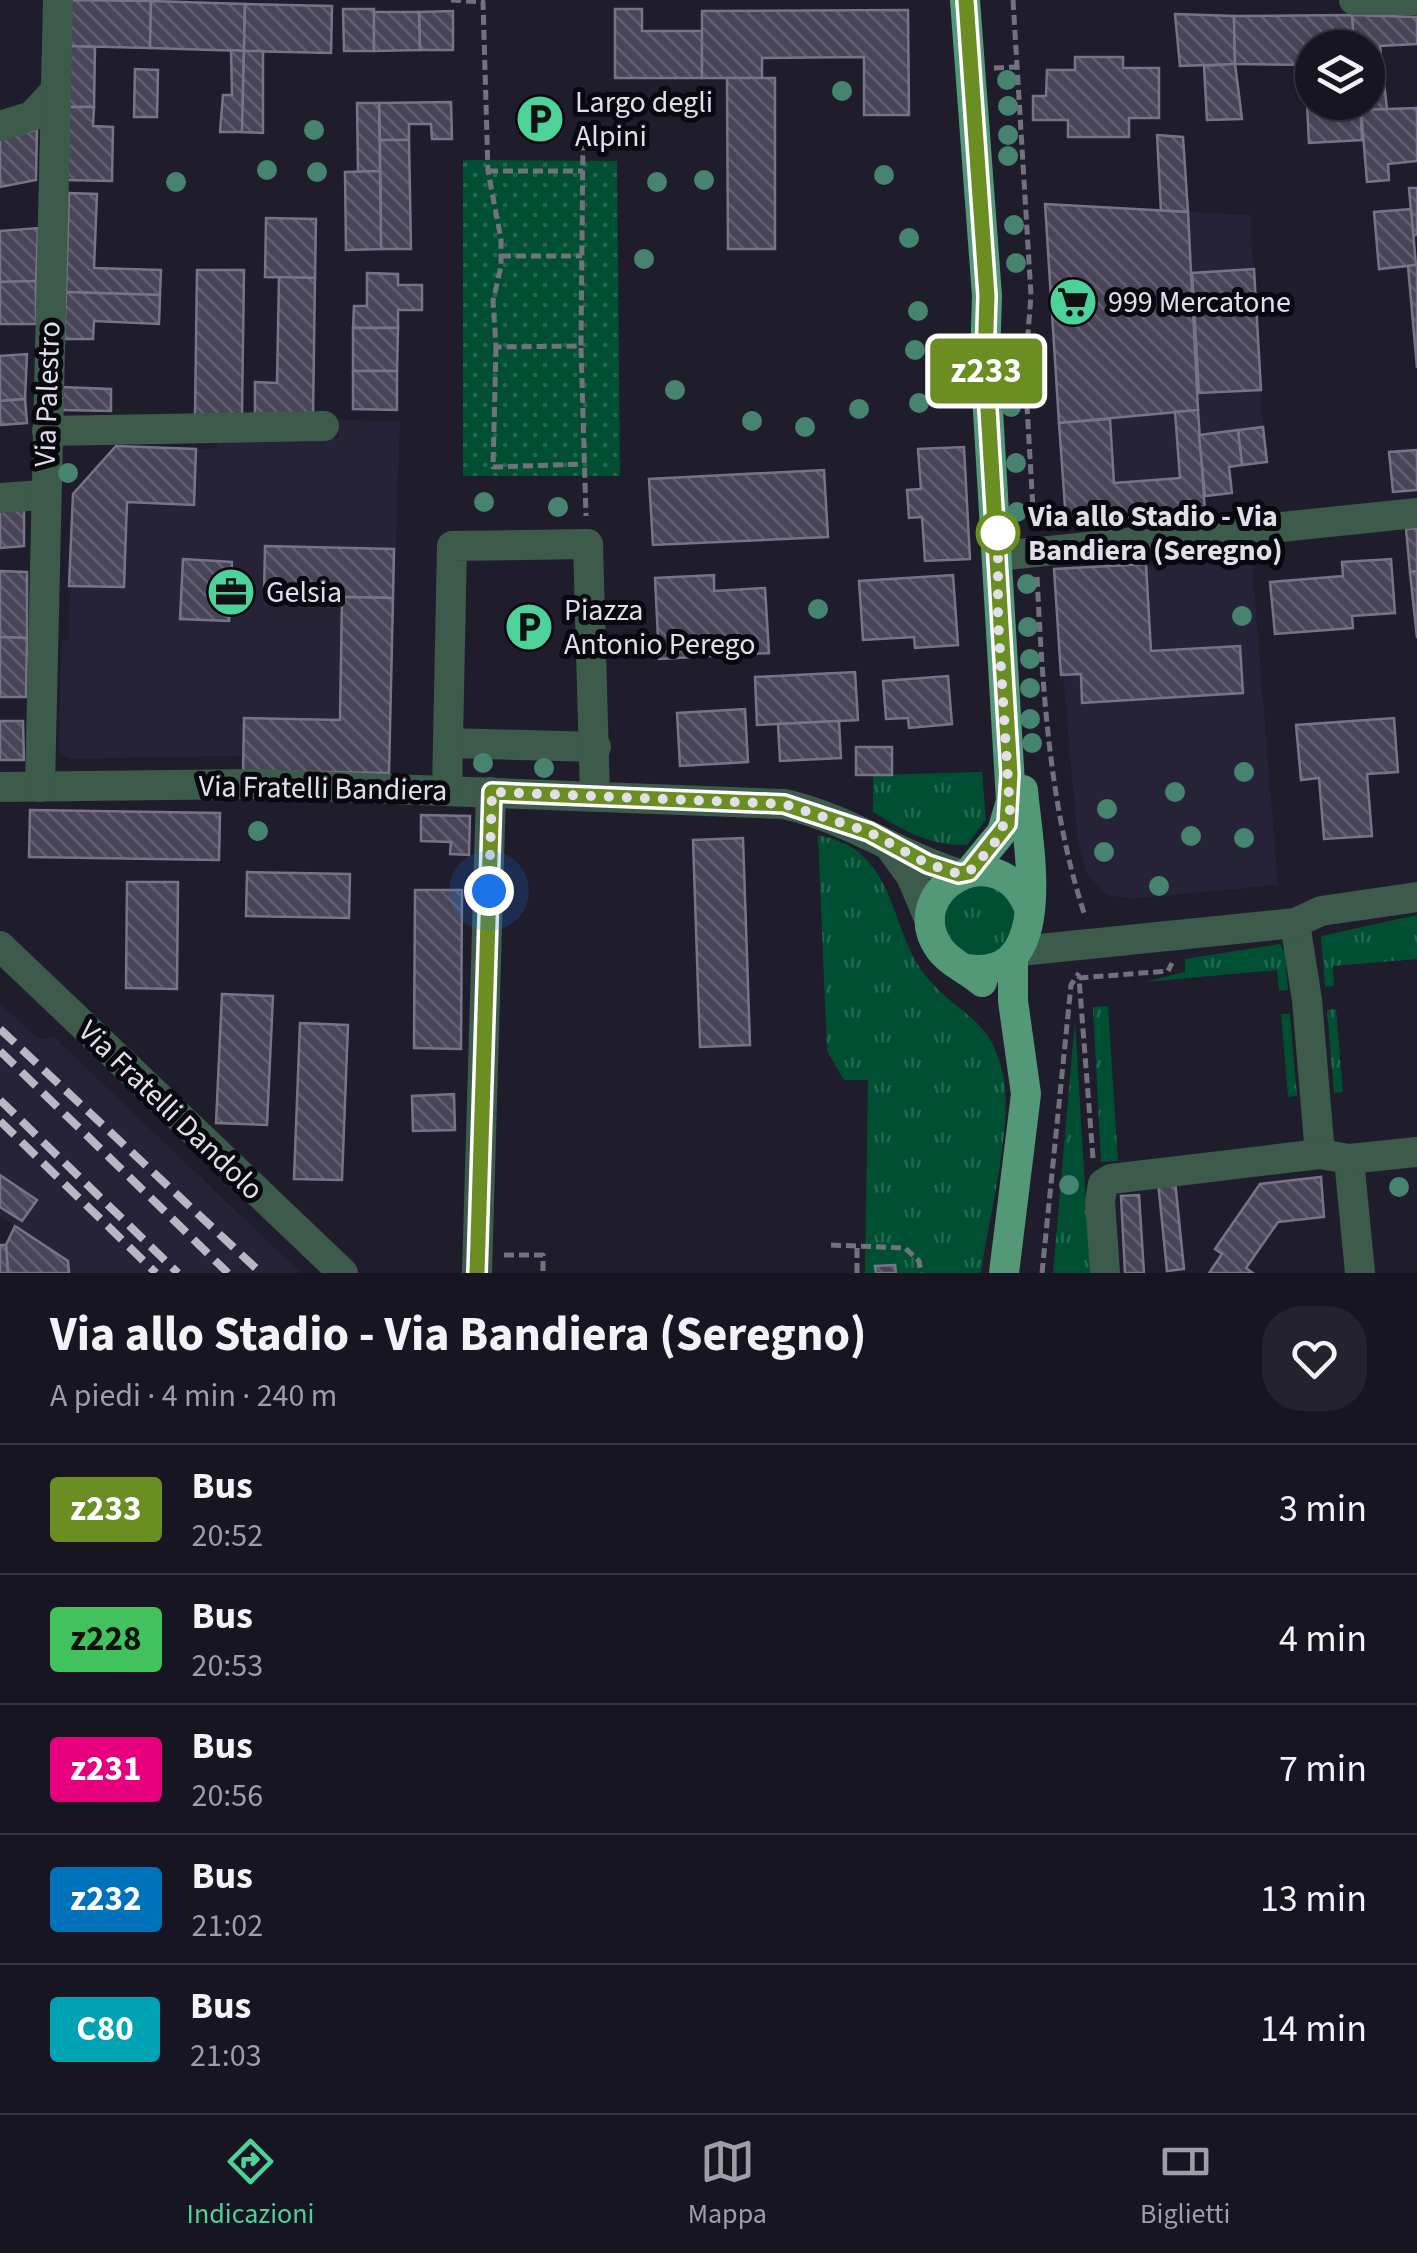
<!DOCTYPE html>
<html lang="it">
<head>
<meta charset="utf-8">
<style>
  :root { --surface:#171521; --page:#24222e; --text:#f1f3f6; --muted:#9e9fa5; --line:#36343f; --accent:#4dd39a }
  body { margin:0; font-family:"Source Sans 3",sans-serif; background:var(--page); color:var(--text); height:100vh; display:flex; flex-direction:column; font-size:38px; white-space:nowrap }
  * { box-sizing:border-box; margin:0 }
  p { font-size:32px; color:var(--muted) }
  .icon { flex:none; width:55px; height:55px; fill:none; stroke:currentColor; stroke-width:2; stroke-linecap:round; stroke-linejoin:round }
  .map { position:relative; height:1273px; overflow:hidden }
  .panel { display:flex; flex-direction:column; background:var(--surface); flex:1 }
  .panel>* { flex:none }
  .badge { padding:0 20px; border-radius:8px; font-size:35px; line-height:65px }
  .fabs { position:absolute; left:1295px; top:30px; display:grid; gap:20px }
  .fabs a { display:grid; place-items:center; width:90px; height:90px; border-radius:50%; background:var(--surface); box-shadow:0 2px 8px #0004,0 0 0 2px var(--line); font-size:50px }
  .you { position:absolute; width:50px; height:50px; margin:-25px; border:8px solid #fff; border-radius:50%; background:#1a73e8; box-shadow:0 0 0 15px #1a73e833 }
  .map>.badge { position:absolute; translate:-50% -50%; box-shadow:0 0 0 5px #fff }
  .round { display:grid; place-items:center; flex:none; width:105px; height:105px; border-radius:40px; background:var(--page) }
  .summary { display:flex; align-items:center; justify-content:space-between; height:170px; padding:0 50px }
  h1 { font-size:48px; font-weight:700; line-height:75px }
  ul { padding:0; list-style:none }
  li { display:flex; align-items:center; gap:30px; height:130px; padding:0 50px; border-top:2px solid var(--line) }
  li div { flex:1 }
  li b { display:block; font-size:38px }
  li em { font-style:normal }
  li .badge { min-width:110px; font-weight:700; text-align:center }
  .menu { display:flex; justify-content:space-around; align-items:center; height:140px; border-top:2px solid var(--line); background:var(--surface); font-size:28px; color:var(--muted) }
  .menu a { display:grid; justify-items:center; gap:5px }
  .menu .on { color:var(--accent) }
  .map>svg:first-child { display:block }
  .built { fill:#262238 }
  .grass { fill:url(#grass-tufts) }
  .park { fill:url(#park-dots) }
  .building { fill:url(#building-back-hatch); stroke:#777489; stroke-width:2.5 }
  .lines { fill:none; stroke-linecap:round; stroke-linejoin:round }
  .path { stroke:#74717f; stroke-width:5; stroke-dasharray:10 5; stroke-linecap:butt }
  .minor { stroke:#3c5b4b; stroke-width:30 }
  .major { stroke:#539877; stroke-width:30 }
  .rail { stroke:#b8b7c3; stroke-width:8; stroke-dasharray:20 10; stroke-linecap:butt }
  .tree { fill:#46846f }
  .line-casing { stroke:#fff; stroke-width:22 }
  .line { stroke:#6b8e23; stroke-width:15 }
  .walk { stroke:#e0dfea; stroke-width:10; stroke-dasharray:0 18 }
  .stop-dot { fill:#fff; stroke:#6b8e23; stroke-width:5 }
  .labels { text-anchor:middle; stroke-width:10; stroke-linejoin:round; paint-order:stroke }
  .poi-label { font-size:30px; fill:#e0dfea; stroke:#09070f; text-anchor:start }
  .street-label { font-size:30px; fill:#e0dfea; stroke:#09070f }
  .stop-label { font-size:30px; font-weight:bold; fill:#e0dfea; stroke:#09070f; text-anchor:start }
</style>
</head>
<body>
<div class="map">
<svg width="1417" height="1273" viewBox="0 0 1417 1273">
  <defs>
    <pattern id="grass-tufts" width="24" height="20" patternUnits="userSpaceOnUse" patternTransform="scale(2.5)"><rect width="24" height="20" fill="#004f33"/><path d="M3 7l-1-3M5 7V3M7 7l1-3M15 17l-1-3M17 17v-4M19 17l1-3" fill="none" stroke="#256851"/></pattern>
    <pattern id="park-dots" width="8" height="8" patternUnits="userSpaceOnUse" patternTransform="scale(2.5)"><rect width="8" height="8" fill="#004f33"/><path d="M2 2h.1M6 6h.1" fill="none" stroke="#256851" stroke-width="1.8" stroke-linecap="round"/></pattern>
    <pattern id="building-back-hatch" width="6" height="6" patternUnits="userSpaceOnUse" patternTransform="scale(2.5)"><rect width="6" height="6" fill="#484558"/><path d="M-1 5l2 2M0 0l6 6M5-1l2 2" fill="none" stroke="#625f70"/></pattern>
  </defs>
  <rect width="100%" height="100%" fill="#1f1c2c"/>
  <g class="built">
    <polygon points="1045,204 1250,215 1263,427 1199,435 1205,512 1066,521"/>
    <polygon points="338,420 400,421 389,773 243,771 242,756 69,759 58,751 62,640 69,640 73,494 116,446 196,449 217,448 217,438 339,438"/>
    <polygon points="1252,562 1278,885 1131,899 1107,895 1086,873 1077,835 1054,569"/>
    <polygon points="0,1004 39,1039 54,1037 301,1273 8,1273 6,1245 15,1226 0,1216"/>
  </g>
  <g class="grass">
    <path d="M982 772 986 820 967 845C929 846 905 831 873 812V775Z"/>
    <path d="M818 835C844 841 859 848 875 870 898 903 901 948 929 980 962 1017 991 1019 1003 1074 1014 1124 988 1220 981 1273H865L868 1080H844L827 1051Z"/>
    <circle cx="980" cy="920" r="37"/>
    <polygon points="1417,915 1417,959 1333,966 1334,986 1325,987 1321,936"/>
    <polygon points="1280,944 1285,953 1288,990 1279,991 1277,970 1144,982 1185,972 1185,959"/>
    <polygon points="1108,1006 1118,1161 1101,1162 1093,1007"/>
    <polygon points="1336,1009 1343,1092 1334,1093 1327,1010"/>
    <polygon points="1281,1014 1290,1014 1297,1096 1288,1097"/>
    <polygon points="1075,1020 1090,1273 1053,1273"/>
  </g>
  <polygon class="park" points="463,160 617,161 620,476 463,476"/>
  <g class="building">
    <polygon points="70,0 151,1 150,48 68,46"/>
    <polygon points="151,1 245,4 244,51 150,48"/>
    <polygon points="245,4 332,6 331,53 244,51"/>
    <polygon points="343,9 374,9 374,51 344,51"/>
    <polygon points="615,9 642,9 642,31 702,31 702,78 615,78"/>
    <polygon points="908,10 909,115 864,115 864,57 762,58 762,78 702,78 702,11"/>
    <polygon points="453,11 453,50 420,50 419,12"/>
    <polygon points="374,12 419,12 420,50 374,51"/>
    <polygon points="1175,14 1234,16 1235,64 1180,66"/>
    <polygon points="1352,15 1417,17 1417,44 1380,46 1387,109 1361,110 1360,102 1368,102 1368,48 1354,48"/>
    <polygon points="1352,15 1354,48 1312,48 1312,65 1235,64 1234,16"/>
    <polygon points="68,46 95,47 94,107 66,107"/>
    <polygon points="231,50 244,51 242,132 220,132 223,95 232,95"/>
    <polygon points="244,51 263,51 263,133 242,132"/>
    <polygon points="1075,57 1123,57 1123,68 1159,68 1159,118 1129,118 1129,137 1068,137 1068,120 1033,120 1033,96 1046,96 1047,70 1075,70"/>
    <polygon points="1235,64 1242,119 1207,120 1204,66"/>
    <polygon points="1305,65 1312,65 1312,102 1360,102 1362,140 1309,143"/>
    <polygon points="135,69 158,70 157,117 134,117"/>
    <polygon points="727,78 775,78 775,249 728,249"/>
    <polygon points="451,102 452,139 432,139 431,124 409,124 409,140 380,140 379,103"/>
    <polygon points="357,103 379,103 380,171 358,172"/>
    <polygon points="66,107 94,107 93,126 113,127 112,181 64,180"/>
    <polygon points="1417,108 1417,161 1388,164 1389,180 1367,182 1361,110"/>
    <polygon points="37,130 36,180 0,187 0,138"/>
    <polygon points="1157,135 1183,137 1188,212 1161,211"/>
    <polygon points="380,140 409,140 411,249 381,249"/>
    <polygon points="380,171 381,249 346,250 345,172"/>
    <polygon points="1409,188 1417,188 1417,235 1413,235"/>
    <polygon points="69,193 97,194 94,268 161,270 160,295 66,292"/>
    <polygon points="1045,204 1188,212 1198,410 1059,423"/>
    <polygon points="1411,209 1416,265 1379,269 1374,212"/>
    <polygon points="266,218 316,219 315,278 265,277"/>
    <polygon points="38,228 36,281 0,282 0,231"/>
    <polygon points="1416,265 1417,265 1417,368 1408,266"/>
    <polygon points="1254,269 1261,390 1199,393 1192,273"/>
    <polygon points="197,270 244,270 242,416 195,416"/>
    <polygon points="367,273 398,274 398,285 422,285 422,310 398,310 398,328 353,328 354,306 367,306"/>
    <polygon points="279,277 315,278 313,416 255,416 255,382 277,383"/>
    <polygon points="36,281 36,324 0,324 0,282"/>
    <polygon points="66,292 160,295 159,324 94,321 93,339 64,339"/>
    <polygon points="353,328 398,328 397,371 353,371"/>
    <polygon points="27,354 25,399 0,401 0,356"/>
    <polygon points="353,371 397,371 397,410 353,409"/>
    <polygon points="62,387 111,389 111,411 62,410"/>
    <polygon points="25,399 27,423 0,425 0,401"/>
    <polygon points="1198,410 1205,512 1066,521 1059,423 1110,419 1114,483 1180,478 1175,412"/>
    <polygon points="1263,427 1267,462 1242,465 1238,430"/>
    <polygon points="1238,430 1242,465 1229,467 1232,493 1205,496 1199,435"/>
    <polygon points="116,446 196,449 194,505 127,502 124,587 69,586 73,494"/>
    <polygon points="964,447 970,559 925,561 922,517 909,518 907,490 921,489 918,449"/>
    <polygon points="1417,450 1417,490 1393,492 1389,452"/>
    <polygon points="824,470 828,537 653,545 649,479"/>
    <polygon points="24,505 24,546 0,548 0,507"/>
    <polygon points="1417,528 1417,571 1410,572 1406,529"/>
    <polygon points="265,546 394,549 393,598 264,595"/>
    <polygon points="183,559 232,562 229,621 180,619"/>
    <polygon points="1391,559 1395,613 1352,616 1353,628 1275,634 1270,582 1343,576 1342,562"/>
    <polygon points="1146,564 1151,651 1240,646 1243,693 1082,703 1081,674 1061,675 1054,569"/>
    <polygon points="0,571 27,572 27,638 0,637"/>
    <polygon points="1417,571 1417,638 1410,572"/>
    <polygon points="714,575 714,591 765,588 769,653 659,659 655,578"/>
    <polygon points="953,575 958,645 915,648 914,637 863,640 859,581"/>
    <polygon points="342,597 393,598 389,773 243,771 244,718 340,720"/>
    <polygon points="0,637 27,638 26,697 0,697"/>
    <polygon points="855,672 858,720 757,725 755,677"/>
    <polygon points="948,676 952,724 909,728 908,718 886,719 883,681"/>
    <polygon points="745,709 748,762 680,766 677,713"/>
    <polygon points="1394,718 1398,772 1367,774 1372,836 1324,839 1319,778 1301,780 1296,725"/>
    <polygon points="0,721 23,721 24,760 0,760"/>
    <polygon points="839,721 841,758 780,761 778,724"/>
    <rect x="856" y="747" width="36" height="28"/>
    <polygon points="30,810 220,813 219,860 29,857"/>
    <polygon points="421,815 470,816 469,855 450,854 451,842 421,841"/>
    <polygon points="743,838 750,1045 700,1047 693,840"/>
    <polygon points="247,872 350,874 349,918 246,916"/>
    <polygon points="127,882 178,882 177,989 126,988"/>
    <polygon points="415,890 462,890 461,1049 414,1048"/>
    <polygon points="222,994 273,996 267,1125 216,1123"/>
    <polygon points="300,1023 348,1025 342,1180 294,1179"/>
    <polygon points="454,1094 455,1130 413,1131 412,1096"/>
    <polygon points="0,1175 37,1200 22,1221 0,1207"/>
    <polygon points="1321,1177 1324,1217 1278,1222 1246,1268 1253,1273 1209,1273 1222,1254 1215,1249 1260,1184"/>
    <polygon points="1175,1181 1184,1269 1167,1271 1158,1182"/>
    <polygon points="1139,1195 1144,1273 1125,1273 1121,1196"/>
    <polygon points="15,1226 68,1261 69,1273 8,1273 6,1245"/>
    <polygon points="0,1245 6,1245 8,1273 0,1273"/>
    <polygon points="895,1265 896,1273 876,1273 875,1266"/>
  </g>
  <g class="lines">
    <g class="path">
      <polyline points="451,0 483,2 488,171 501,239 501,266 493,301 496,347 581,346 583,134"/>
      <polyline points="1013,0 1031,295 1025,372 1034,526"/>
      <polyline points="994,68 1016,67"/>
      <polyline points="488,171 583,171"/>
      <polyline points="501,256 582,256"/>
      <polyline points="496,347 493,467 583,464"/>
      <polyline points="581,348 586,516"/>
      <path d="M1037 577C1043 691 1049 807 1085 916"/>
      <polyline points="1093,1158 1079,978 1168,971 1172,963"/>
      <polyline points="831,1245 905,1248 919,1261 921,1273"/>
      <polyline points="504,1255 543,1255 543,1273"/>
      <polyline points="857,1273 857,1246"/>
      <polyline points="1042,1273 1071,985 1079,973"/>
    </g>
    <g class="minor">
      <polyline points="1354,0 1417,0"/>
      <polyline points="0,126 32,116 56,90"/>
      <polyline points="47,431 324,426"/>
      <polyline points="0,498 44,495"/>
      <polyline points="999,556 1417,513"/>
      <polyline points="448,743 596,747"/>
      <path d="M0 787 260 784 784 804C847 818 898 855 959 874"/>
      <polyline points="40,787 58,0"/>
      <polyline points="447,791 452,546 588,544 595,795"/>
      <polyline points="890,847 911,876 930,921"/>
      <polyline points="1295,923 1307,1000 1320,1154"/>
      <polyline points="0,946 343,1273"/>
      <polyline points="1020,951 1295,923 1321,911 1417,897"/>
      <polyline points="1349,1159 1360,1273"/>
      <polyline points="477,1273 491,792"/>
      <polyline points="1105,1273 1100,1201 1103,1184 1111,1179 1320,1154 1349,1159 1417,1152"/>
    </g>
    <g class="major">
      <polyline points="965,0 987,296 985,360 1011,801 1002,832 969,872"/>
      <path d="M967 969C1058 983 1027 842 1023 790"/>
      <path d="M982 982C969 970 949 963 939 948 899 889 999 832 1029 908"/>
      <polyline points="1004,1273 1026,1094 1013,1001 1013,958"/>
    </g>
    <g class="rail">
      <polyline points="0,1029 261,1273"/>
      <polyline points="0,1051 228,1273"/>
      <polyline points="0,1100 178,1273"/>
      <polyline points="0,1121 156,1273"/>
    </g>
  </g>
  <g class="tree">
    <circle cx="1007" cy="80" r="10"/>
    <circle cx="842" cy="91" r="10"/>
    <circle cx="1008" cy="106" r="10"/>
    <circle cx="314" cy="130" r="10"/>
    <circle cx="1008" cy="135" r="10"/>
    <circle cx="1008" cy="156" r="10"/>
    <circle cx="267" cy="170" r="10"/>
    <circle cx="317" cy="172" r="10"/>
    <circle cx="884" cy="175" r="10"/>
    <circle cx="704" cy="180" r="10"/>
    <circle cx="176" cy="182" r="10"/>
    <circle cx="657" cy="182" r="10"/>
    <circle cx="1014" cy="225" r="10"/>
    <circle cx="909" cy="238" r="10"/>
    <circle cx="644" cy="259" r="10"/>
    <circle cx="1016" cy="263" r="10"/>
    <circle cx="918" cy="311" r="10"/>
    <circle cx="915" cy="350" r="10"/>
    <circle cx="1011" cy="375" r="10"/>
    <circle cx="675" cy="390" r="10"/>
    <circle cx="919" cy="403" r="10"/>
    <circle cx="1011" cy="407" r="10"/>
    <circle cx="859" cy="409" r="10"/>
    <circle cx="752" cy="421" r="10"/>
    <circle cx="805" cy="427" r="10"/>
    <circle cx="1016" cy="463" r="10"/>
    <circle cx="68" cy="473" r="10"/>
    <circle cx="484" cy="502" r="10"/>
    <circle cx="558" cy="507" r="10"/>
    <circle cx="1017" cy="512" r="10"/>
    <circle cx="1027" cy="584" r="10"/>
    <circle cx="818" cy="609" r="10"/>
    <circle cx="1242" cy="616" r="10"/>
    <circle cx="1028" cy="627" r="10"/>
    <circle cx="1030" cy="659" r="10"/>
    <circle cx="1030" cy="688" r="10"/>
    <circle cx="1030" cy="719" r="10"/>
    <circle cx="1032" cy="743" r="10"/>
    <circle cx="483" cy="763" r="10"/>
    <circle cx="544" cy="768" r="10"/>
    <circle cx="1244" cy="772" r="10"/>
    <circle cx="1175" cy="792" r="10"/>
    <circle cx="1107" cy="809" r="10"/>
    <circle cx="258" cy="831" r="10"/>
    <circle cx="1191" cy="836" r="10"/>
    <circle cx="1244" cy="838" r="10"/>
    <circle cx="1104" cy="852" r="10"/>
    <circle cx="1159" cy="886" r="10"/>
    <circle cx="1069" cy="1185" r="10"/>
    <circle cx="1399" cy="1187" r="10"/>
  </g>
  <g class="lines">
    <g class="line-casing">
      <polyline id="line" points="477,1273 492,792 784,804 869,832 928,864 959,874 969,872 1007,824 1010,774 985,360 987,296 966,0"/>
    </g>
    <use href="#line" class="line"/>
    <polyline class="walk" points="489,891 492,792 784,804 869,832 928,864 959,874 969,872 994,844 1010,812 998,619 998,533"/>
  </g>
  <defs>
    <g id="parking-disc" transform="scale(2.5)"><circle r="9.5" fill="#4dd39a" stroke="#09070f"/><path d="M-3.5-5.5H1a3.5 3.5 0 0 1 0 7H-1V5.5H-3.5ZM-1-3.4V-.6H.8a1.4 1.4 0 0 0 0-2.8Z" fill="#111"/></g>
    <g id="supermarket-disc" transform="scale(2.5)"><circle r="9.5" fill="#4dd39a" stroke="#09070f"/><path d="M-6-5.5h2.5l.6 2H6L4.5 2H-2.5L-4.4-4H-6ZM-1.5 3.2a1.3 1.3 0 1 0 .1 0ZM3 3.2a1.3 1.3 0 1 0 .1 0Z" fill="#111"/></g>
    <g id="office-disc" transform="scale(2.5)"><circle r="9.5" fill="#4dd39a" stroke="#09070f"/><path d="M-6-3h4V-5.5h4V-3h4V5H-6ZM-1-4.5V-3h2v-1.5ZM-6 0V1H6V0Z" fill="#111"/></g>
  </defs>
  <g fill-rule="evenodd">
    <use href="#parking-disc" x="540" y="119"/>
    <use href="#supermarket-disc" x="1073" y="302"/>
    <use href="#office-disc" x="231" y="592"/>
    <use href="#parking-disc" x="529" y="627"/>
  </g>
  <circle class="stop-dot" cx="998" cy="533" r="20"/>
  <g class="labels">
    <g class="poi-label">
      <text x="575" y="112">Largo degli<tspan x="575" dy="34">Alpini</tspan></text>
      <text x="1108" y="312">999 Mercatone</text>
      <text x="266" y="602">Gelsia</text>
      <text x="564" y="620">Piazza<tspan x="564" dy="34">Antonio Perego</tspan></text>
    </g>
    <g class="street-label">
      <text transform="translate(47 394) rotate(-88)" y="10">Via Palestro</text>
      <text transform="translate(323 788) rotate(1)" y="10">Via Fratelli Bandiera</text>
      <text transform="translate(171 1110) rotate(44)" y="10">Via Fratelli Dandolo</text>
    </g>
    <g class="stop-label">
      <text x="1028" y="526">Via allo Stadio - Via<tspan x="1028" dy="34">Bandiera (Seregno)</tspan></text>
    </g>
  </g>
</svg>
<div class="fabs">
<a><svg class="icon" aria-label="layers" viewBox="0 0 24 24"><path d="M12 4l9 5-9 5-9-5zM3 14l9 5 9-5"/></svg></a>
</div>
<div class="you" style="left:489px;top:891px"></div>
<b class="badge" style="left:986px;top:371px;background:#6b8e23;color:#fff">z233</b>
</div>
<section class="panel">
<div class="summary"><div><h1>Via allo Stadio - Via Bandiera (Seregno)</h1><p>A piedi · 4 min · 240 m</p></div><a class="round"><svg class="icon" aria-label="heart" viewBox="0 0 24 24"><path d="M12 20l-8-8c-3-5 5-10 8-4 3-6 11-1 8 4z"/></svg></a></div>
<ul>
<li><span class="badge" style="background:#6b8e23;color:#fff">z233</span><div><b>Bus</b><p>20:52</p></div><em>3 min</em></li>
<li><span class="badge" style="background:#42c25c;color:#111">z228</span><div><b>Bus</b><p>20:53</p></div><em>4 min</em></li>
<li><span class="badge" style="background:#e6007e;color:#fff">z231</span><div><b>Bus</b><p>20:56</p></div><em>7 min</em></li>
<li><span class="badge" style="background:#0072bc;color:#fff">z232</span><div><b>Bus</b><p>21:02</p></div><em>13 min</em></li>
<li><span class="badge" style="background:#00a3b4;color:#fff">C80</span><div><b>Bus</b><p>21:03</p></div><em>14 min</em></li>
</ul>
</section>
<nav class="menu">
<a class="on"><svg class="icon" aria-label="directions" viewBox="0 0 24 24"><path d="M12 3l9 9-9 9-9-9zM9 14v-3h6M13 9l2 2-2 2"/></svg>Indicazioni</a>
<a><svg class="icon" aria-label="map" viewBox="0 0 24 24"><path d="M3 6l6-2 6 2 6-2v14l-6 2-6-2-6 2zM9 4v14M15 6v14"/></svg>Mappa</a>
<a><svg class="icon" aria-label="tickets" viewBox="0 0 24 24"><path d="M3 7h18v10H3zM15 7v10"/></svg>Biglietti</a>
</nav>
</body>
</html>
